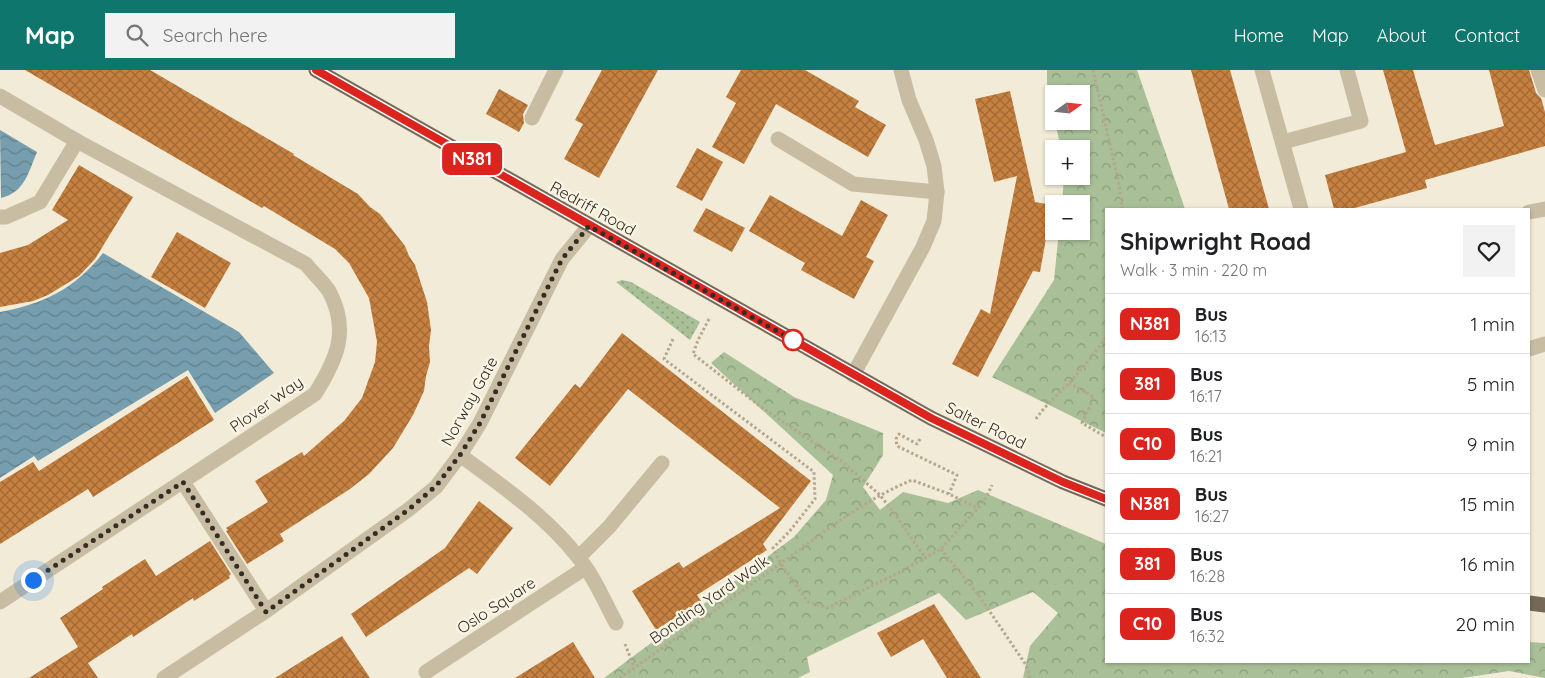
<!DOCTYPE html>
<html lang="en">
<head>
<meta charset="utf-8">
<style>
  :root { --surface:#fff; --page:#f2f2f2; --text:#202124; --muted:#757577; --line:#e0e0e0; --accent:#0f766e }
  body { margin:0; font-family:Quicksand,sans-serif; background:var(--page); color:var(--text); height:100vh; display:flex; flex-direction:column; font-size:19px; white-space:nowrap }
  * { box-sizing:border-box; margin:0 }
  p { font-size:16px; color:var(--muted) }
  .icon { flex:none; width:28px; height:28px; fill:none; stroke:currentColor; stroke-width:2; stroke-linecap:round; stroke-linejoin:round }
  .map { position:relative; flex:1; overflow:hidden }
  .drawer { position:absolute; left:1105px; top:138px; width:425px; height:455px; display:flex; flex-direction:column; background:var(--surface); border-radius:0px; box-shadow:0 1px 4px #0004 }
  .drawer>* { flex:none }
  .badge { padding:0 10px; border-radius:8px; font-size:18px; line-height:32px }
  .needle { width:32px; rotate:75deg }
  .controls { position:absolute; left:1045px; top:15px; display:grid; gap:10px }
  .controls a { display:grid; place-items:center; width:45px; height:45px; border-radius:0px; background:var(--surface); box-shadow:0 1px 4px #0004; font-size:25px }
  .you { position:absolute; width:25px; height:25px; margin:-12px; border:4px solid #fff; border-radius:50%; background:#1a73e8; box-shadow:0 0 0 8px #1a73e833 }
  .map>.badge { position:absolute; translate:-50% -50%; box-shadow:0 0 0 2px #fff }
  .round { display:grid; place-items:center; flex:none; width:52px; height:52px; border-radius:0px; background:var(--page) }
  .summary { display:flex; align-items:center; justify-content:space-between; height:85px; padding:0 15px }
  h1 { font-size:24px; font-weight:700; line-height:38px }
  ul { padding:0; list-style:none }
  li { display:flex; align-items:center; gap:15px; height:60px; padding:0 15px; border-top:1px solid var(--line) }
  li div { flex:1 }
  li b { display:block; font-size:19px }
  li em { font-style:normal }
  li .badge { min-width:55px; font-weight:700; text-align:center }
  header { display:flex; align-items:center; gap:30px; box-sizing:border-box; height:70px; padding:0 25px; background:var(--accent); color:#fff }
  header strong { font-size:24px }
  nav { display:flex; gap:28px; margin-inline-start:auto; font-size:18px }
  .search { width:350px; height:45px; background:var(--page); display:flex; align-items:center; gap:12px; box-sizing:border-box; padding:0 18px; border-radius:0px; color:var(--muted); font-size:19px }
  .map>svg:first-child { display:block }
  .grass { fill:url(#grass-dots) }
  .forest { fill:url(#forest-crowns) }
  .water { fill:url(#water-waves) }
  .building { fill:url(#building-cross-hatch) }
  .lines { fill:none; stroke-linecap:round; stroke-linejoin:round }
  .path { stroke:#b4a78d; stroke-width:3; stroke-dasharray:2.5 2.5; stroke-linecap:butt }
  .minor { stroke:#c8bda3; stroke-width:15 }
  .major { stroke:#766856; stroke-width:15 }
  .line-casing { stroke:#fff; stroke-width:11 }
  .line { stroke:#dc241f; stroke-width:8 }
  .walk { stroke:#332d25; stroke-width:5; stroke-dasharray:0 9 }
  .stop-dot { fill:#fff; stroke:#dc241f; stroke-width:2.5 }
  .labels { text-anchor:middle; stroke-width:5; stroke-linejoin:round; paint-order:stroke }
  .street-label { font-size:16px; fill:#332d25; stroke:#f9f4e3 }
</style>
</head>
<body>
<header>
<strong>Map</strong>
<div class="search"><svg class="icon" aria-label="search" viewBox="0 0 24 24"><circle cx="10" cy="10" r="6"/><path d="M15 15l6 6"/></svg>Search here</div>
<nav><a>Home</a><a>Map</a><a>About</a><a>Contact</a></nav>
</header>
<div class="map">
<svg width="1545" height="608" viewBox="0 0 1545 608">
  <defs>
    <pattern id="grass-dots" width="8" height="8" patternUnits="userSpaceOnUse" patternTransform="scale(1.25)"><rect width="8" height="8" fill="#a8bf97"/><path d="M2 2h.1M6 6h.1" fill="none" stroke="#899c7b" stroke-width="1.8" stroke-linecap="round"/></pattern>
    <pattern id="forest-crowns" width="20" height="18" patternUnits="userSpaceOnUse" patternTransform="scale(1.25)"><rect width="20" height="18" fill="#a8bf97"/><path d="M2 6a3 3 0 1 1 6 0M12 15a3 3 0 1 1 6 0" fill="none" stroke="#899c7b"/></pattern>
    <pattern id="water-waves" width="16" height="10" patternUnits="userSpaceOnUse" patternTransform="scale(1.25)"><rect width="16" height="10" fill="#769eae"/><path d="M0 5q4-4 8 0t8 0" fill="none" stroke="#61818d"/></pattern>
    <pattern id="building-cross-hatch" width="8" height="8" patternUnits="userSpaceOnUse" patternTransform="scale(1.25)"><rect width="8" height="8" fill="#c6803f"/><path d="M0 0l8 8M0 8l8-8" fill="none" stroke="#a16935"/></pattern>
  </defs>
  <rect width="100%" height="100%" fill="#f1ebd7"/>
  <polygon class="grass" points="622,210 631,212 700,252 690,270 616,212"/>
  <g class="forest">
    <polygon points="1047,0 1137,0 1185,139 1106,139 1106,363 992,307 1054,210 1059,161 1081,161 1081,134 1062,134 1064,106 1081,106 1081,79 1061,79 1055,51 1081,51 1081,24 1054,24 1054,44 1047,13"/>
    <polygon points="724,282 794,327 883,363 883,385 863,417 880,440 903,422 948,433 978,420 1106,474 1106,591 1529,591 1529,572 1545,573 1545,608 1509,601 1462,608 1023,608 1030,576 1058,543 1033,522 966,550 939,523 807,587 810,602 798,608 604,608 794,467 826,430 833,405 711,293"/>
  </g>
  <g class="water">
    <path d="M0 60 37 82C28 103 25 122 1 128Z"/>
    <path d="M103 183 239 262 274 303 215 343 188 300 38 391 34 386 0 408V242C43 234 75 219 103 183Z"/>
  </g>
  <g class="building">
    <polygon points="25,0 150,0 294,84 293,85 358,124 370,137 380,144 405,176 409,186 415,195 427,232 431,260 429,276 430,292 426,306 424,321 413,345 393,378 369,404 350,419 280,464 284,471 247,494 226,461 228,460 226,458 268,432 255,411 302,382 304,386 344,351 362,328 375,292 377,272 369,228 349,193 335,179 264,136 262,138"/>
    <polygon points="602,0 658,0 599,108 564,89 583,54 575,50"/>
    <polygon points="741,0 805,0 859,31 855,37 886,55 868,87 776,34 744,94 712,77 736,33 726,27"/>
    <polygon points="1191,0 1230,0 1269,139 1229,139"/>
    <polygon points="1383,0 1413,0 1435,75 1504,56 1489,0 1529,0 1536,23 1541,28 1545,42 1545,76 1425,110 1427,118 1351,139 1334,139 1325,105 1406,82"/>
    <polygon points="499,19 528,35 523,44 524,53 519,62 486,44"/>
    <polygon points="1010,21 1035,132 1052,135 1040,202 1033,201 978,307 952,294 981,239 990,244 1017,106 994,112 975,29"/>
    <polygon points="697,78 723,92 702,131 676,117"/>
    <polygon points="79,95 133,127 95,189 79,206 48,225 33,231 0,237 0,183 28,175 68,150 52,140"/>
    <polygon points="770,125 842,166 861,130 888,145 866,187 874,191 854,229 801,200 805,193 749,161"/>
    <polygon points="706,138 745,158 732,182 693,161"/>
    <polygon points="177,162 231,193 205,238 151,207"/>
    <polygon points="622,263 811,411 763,474 767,480 697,525 701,531 656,560 632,521 679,492 683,498 780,438 628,319 550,416 515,388 575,314 580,318"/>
    <polygon points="187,306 214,350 93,427 88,419 0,474 0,412 33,392 39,401"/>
    <polygon points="479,431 513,458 477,504 469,498 366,567 351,544 445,478"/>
    <polygon points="210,471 231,504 229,506 230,508 194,531 193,528 133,567 132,564 88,593 98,608 29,608 78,577 60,548 103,519 102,517 145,489 156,506"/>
    <polygon points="934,534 981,608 947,608 923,569 891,587 877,563"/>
    <polygon points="342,566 370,608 275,608"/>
    <polygon points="573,572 595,608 515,608"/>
  </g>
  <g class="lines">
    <g class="path">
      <polyline points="1093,0 1119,114 1122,139"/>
      <polyline points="709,249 698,270 693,284 761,337 840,390 880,425 897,447 926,489"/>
      <polyline points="673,269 664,289 814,402 815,429 789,462 773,478 781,494 808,532 827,538 896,504 941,479 978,438 987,426 992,415"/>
      <polyline points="1069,313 1094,327 1082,353 1106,367"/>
      <path d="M1036 349C1046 334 1059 324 1071 311 1084 297 1095 283 1106 267"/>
      <polyline points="920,369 917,374 899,364 896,369 897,376 957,405 949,424"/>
      <polyline points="941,479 980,527 1026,595 1030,608"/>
      <polyline points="625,574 634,597"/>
      <path d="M620 608 773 499C818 467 861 431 912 410L949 424 978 438"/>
    </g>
    <g class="minor">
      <polyline points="1262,0 1301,139"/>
      <polyline points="1538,0 1545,20"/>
      <path d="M0 26 77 71 306 194C313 203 323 212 329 221 350 260 337 289 315 324L0 532"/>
      <polyline points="532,48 556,0"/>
      <polyline points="778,69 853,114 937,122"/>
      <polyline points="1283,72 1361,51 1347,0"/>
      <polyline points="1529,142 1545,139"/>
      <polyline points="0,147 6,147 40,132 77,71"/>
      <polyline points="1529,279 1545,274"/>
      <polyline points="853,305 923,177 934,151 937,122 934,96 926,70 909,30 901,0"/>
      <path d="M460 385C502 416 546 446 578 487 594 506 604 531 616 553"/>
      <polyline points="579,487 609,457 662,393"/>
      <polyline points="266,541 408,440 436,417 460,385 480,353 562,189 589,156"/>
      <polyline points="426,602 585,498"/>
      <polyline points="164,608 266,541 183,412"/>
    </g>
    <g class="major">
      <polyline points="316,0 931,348 1063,412 1106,429"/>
      <polyline points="1529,533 1545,535"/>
    </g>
  </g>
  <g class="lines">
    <g class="line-casing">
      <polyline id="line" points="316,0 931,348 1063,412 1106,429"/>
    </g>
    <use href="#line" class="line"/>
    <polyline class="walk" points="33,510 183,412 266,542 408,440 436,416 460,385 480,353 562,189 589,156 793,270"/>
  </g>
  <circle class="stop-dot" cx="793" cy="270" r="10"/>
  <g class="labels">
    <g class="street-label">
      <text transform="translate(593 138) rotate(29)" y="6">Redriff Road</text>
      <text transform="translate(469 331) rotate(-61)" y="6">Norway Gate</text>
      <text transform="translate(266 334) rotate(-35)" y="6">Plover Way</text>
      <text transform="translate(986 355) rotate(26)" y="6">Salter Road</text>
      <text transform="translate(709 529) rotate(-35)" y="6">Bonding Yard Walk</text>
      <text transform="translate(496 535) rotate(-33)" y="6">Oslo Square</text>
    </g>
  </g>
</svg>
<div class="controls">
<a><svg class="needle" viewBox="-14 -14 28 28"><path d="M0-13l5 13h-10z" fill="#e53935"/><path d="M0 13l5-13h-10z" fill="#757577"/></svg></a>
<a>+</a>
<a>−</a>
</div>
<div class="you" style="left:33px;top:510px"></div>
<b class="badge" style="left:472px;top:89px;background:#dc241f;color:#fff">N381</b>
<section class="drawer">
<div class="summary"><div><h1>Shipwright Road</h1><p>Walk · 3 min · 220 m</p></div><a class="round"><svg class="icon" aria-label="heart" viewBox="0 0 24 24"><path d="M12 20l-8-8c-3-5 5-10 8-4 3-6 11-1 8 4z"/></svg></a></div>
<ul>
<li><span class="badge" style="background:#dc241f;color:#fff">N381</span><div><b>Bus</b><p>16:13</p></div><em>1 min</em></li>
<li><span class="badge" style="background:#dc241f;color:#fff">381</span><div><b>Bus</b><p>16:17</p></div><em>5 min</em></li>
<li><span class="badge" style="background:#dc241f;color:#fff">C10</span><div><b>Bus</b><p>16:21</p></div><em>9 min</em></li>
<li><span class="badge" style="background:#dc241f;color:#fff">N381</span><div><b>Bus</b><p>16:27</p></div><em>15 min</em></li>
<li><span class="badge" style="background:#dc241f;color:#fff">381</span><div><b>Bus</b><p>16:28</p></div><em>16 min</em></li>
<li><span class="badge" style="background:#dc241f;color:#fff">C10</span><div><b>Bus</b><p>16:32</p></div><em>20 min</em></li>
</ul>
</section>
</div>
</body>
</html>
